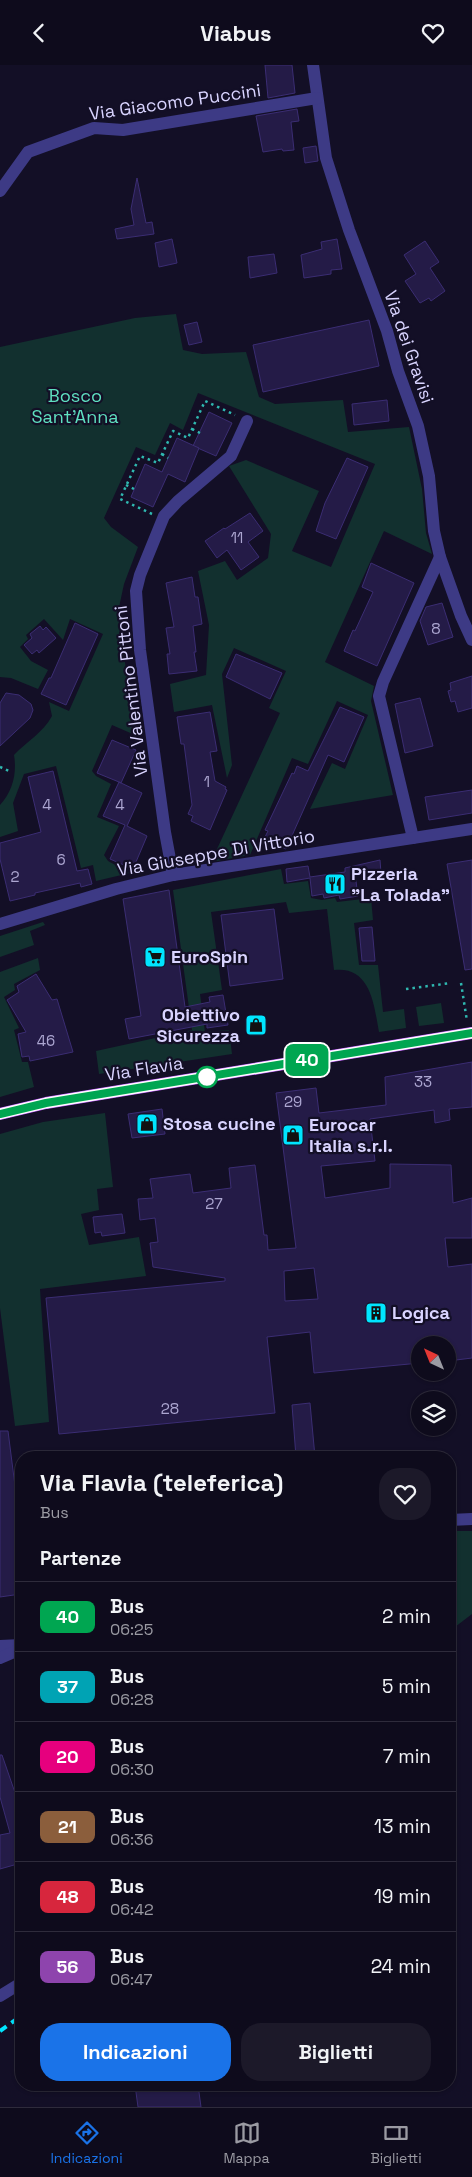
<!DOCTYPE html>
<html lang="it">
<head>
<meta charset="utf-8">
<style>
  :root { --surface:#0e0b1c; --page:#1c1929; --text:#f1f3f6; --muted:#9b9ba3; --line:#2e2b3b; --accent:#1a73e8 }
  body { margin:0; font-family:"Space Grotesk",sans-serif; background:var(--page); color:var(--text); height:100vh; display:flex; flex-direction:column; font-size:19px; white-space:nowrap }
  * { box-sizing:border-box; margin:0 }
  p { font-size:16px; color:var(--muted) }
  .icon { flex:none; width:28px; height:28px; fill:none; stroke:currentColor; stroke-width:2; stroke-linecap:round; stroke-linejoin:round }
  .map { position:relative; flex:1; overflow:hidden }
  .sheet { position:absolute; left:15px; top:1386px; width:441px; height:640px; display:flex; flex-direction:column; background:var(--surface); border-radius:20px; box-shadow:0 1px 4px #0004,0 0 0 1px var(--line) }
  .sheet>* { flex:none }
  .badge { padding:0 10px; border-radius:8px; font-size:18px; line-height:32px }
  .needle { width:32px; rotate:317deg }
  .buttons { position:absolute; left:411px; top:1271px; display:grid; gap:10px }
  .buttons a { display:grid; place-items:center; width:45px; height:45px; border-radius:50%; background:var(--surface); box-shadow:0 1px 4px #0004,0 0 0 1px var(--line); font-size:25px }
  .map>.badge { position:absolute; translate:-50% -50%; box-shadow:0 0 0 2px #fff }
  h2 { padding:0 25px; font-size:19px; line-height:45px }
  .round { display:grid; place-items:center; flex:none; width:52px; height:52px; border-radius:20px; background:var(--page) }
  .headline { display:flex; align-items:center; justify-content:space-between; height:85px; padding:0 25px }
  h1 { font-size:24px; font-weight:600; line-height:38px }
  .action { display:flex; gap:10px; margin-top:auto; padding:10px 25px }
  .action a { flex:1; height:58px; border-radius:20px; background:var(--accent); color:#fff; font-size:20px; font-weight:600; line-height:58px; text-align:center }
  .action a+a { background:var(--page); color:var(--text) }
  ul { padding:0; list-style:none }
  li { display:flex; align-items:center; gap:15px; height:70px; padding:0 25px; border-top:1px solid var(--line) }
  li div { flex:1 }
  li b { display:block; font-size:19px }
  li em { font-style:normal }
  li .badge { min-width:55px; font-weight:700; text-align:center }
  header { display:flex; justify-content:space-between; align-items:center; height:65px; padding:0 25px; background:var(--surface); font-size:22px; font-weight:600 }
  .menu { display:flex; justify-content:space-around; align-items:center; height:70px; border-top:1px solid var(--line); background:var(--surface); font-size:14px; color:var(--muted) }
  .menu a { display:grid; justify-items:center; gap:2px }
  .menu .current { color:var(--accent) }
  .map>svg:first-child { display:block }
  .green { fill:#12302f }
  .building { fill:#241b47; stroke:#3b2d73; fill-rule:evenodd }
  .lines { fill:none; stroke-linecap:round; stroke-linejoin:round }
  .path { stroke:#2fb8b0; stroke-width:2.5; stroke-dasharray:2.5 4; stroke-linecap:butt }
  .street { stroke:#3d3a85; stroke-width:12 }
  .primary { stroke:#c25bff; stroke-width:12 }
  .rail { stroke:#00e5ff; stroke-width:4; stroke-dasharray:8 6; stroke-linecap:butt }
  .line-casing { stroke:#fff; stroke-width:11 }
  .line { stroke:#00a651; stroke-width:8 }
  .stop-dot { fill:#fff; stroke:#00a651; stroke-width:2.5 }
  .labels { text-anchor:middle; stroke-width:4.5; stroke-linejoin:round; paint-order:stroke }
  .number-label { font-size:15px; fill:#aca6d1 }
  .street-label { font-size:18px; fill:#d9d4ff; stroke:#130f26 }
  .park-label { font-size:18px; fill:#5fe0c0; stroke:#130f26 }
  .poi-label { font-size:18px; font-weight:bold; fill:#d9d4ff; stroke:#130f26; text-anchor:start }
</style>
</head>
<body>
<header><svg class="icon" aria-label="back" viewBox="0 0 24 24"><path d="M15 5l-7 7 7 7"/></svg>Viabus<svg class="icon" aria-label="heart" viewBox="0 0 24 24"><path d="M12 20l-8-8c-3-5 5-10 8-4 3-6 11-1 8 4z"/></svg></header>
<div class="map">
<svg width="472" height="2042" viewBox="0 0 472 2042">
  <rect width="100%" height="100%" fill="#130f26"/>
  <g class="green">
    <path d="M176 249 183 285 202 289 246 287 259 332 275 339 343 335 348 367 409 362 422 424 426 468 432 489 384 466 325 597 374 621 371 636 393 730 310 744 332 698 345 704 368 650 337 636 308 699 292 693 250 790 211 797 280 648 269 643 286 606 234 583 222 609 232 700 227 713 212 640 174 647 170 619 206 610 209 560 198 506 225 496 237 515 268 493 271 469 229 401 246 395 319 426 292 486 331 502 375 399 198 328 183 365 170 358 155 390 136 382 104 453 111 462 138 482 124 519 118 547 135 670 112 660 92 706 96 711 111 719 97 752 119 761 104 790 108 796 130 808 96 816 93 800 81 803 56 701 24 709 13 738 18 766 0 772V740C13 726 17 708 14 690 27 676 43 668 52 651L49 637 69 646 103 569 70 554 63 575 44 554 26 570 28 574 20 582 31 596 48 605 38 624 11 613 0 612V282L135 253Z"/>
    <path d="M281 804 284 819 308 816 311 833 322 835 335 833 337 837 371 833 373 855 354 858 359 900H378L383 947 404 944 406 963 379 967C374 940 371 901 334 905L327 844 289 848 286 837 211 847 222 925 200 929 205 967 229 965 232 989 99 1009 96 986 192 965 173 825Z"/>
    <polygon points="43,857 45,860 30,866 34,880 0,892 0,871"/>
    <polygon points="38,893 40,905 14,919 15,925 4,932 19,963 14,965 22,997 28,997 34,1022 0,1032 0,907"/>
    <polygon points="441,938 444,958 419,961 416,942"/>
    <polygon points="105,1048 113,1122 97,1124 99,1145 81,1149 89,1180 139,1172 146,1211 40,1224 49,1357 15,1361 0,1243 0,1069 43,1057"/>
    <polygon points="450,1466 472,1466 472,1549 451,1565"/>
  </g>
  <g class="building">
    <polygon points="265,0 292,0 295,28 268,33"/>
    <polygon points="297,44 299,56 291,57 294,85 283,86 282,84 263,87 256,51"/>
    <polygon points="316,81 318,96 305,98 303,83"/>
    <polygon points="137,113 146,158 152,157 154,169 117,174 115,164 134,160 131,144"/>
    <polygon points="172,174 177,198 159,202 155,178"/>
    <polygon points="337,174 342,204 331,205 331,209 304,213 301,190 322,184 321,177"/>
    <polygon points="425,176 439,197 430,203 445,226 431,236 429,233 420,238 405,216 416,209 404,190"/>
    <polygon points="274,189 277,208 250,213 248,192"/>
    <polygon points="369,255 379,301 263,327 253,280"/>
    <polygon points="197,257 202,277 189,280 184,260"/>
    <polygon points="387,335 389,356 354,360 352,339"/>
    <polygon points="209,347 232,358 216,391 193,381"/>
    <polygon points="177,373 199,383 185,417 168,409 153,442 131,432 145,399 162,407"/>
    <polygon points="347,393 368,402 336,474 316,466 325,438"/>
    <polygon points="250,448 263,466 248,477 259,492 241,505 227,485 217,493 205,476 224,463 225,464"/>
    <polygon points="371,498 414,518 377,601 344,586 353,565 355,566 373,527 362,522"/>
    <polygon points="192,512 195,532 198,532 202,559 193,561 196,587 194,587 197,606 169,609 167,589 170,589 166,563 174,562 166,518"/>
    <polygon points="442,538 453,572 428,580 420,556 426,542"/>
    <polygon points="75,558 98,569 66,640 41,629 49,613 51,613"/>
    <polygon points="40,561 43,565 46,562 56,573 39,588 37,585 32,589 24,580 32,573 30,569"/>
    <polygon points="236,589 282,608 270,634 226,612"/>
    <polygon points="472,611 472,643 458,647 455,636 451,637 448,626 451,625 450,618"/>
    <polygon points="6,628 19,630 31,639 33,645 30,653 0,681 0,638"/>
    <polygon points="420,633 433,681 405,688 395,639"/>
    <polygon points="340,642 364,652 344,697 328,690 286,784 264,774 268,766 265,765 292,708 294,709 297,701 308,706"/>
    <polygon points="210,647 217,686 210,687 215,716 226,722 225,724 227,725 210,765 191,756 193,751 188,749 192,740 184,679 181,679 177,652"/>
    <polygon points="112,675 136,685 121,718 119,717 142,728 127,761 147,771 133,804 110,794 125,760 103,751 119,717 97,708"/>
    <polygon points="53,706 77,806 88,804 92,819 81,822 80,818 35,828 35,830 10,836 0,794 0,778 41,767 28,712"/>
    <polygon points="472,725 472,748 429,755 425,732"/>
    <polygon points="380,795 381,808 355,809 358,831 340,834 339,830 324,833 323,829 312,831 310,813 287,817 286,804 308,801 310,812 345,807 345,803"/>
    <polygon points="472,795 472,904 465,905 447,799"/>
    <polygon points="169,825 185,942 210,937 209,932 223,930 228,960 207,963 207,959 129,974 125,954 141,951 123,834"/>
    <polygon points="274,844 283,914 230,921 221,850"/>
    <polygon points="372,862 375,896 362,896 359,863"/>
    <polygon points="36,909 52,935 57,934 73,987 30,996 29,991 22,992 18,969 26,967 7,935 19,927 17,921"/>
    <path d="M472 997V1042L449 1044 450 1055 435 1058 434 1045 370 1054 375 1096 321 1101 325 1133 390 1123V1099L451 1100 453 1138 472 1133V1173H445L448 1202 472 1199V1293L448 1296V1280H420V1298L314 1308 310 1267 267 1272 275 1348 59 1369 46 1233 225 1216V1213L153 1202 150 1178 158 1177 155 1153 140 1155 138 1134 153 1133 150 1114 190 1109 193 1128 231 1123 229 1103 255 1100 264 1170H267L268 1185 296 1183 276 1028 316 1023 319 1048 386 1040 385 1012ZM314 1203 318 1234 285 1236 284 1206Z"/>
    <polygon points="162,1044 165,1069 132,1073 128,1049"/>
    <polygon points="122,1149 125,1168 102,1171 101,1167 95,1168 93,1152"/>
    <polygon points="310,1338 315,1392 296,1392 292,1340"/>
    <polygon points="0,1366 8,1366 21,1468 21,1529 0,1532"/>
    <polygon points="0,1690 2,1690 21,1745 21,1798 0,1804 0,1770 10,1768 0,1732"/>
    <polygon points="135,2020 198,2020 201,2042 138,2042"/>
  </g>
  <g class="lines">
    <g class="path">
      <polyline points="192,364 200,368"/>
      <polyline points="162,389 168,393"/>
      <polyline points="126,420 134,424"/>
      <polyline points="152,449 120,434 140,391 158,398 173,366 188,373 205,336 235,350"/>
      <polyline points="0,702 9,706"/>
      <polyline points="461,918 467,956"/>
      <polyline points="406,924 451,918"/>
    </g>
    <g class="street">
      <polyline points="313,0 326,93 349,165 387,266 398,306 418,361 429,411 434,466 440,492 461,551 472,575"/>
      <polyline points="0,126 28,87 94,63 123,65 317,33"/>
      <polyline points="413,773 379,631 383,617 440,492"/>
      <polyline points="173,810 165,767 140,585 136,526 140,510 164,451 178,436 231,391 247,356"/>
      <polyline points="0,859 116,824 173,810 472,764"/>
      <polyline points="450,1455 472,1454"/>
      <polyline points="0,1581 21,1580"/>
      <polyline points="0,1593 21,1584"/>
      <polyline points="0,1931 21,1918"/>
    </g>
    <polyline class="primary" points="0,1049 46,1038 472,968"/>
    <polyline class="rail" points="0,1966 21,1951"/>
  </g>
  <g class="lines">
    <g class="line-casing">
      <polyline id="line" points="0,1049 46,1038 472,968"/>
    </g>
    <use href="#line" class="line"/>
  </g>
  <defs>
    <g id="restaurant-square" transform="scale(1.125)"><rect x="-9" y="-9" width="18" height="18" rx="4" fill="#00e5ff" stroke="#130f26"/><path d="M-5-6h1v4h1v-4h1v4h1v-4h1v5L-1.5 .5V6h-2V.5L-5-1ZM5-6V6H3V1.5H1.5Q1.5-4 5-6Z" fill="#111"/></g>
    <g id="supermarket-square" transform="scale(1.125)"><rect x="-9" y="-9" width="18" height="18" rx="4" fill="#00e5ff" stroke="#130f26"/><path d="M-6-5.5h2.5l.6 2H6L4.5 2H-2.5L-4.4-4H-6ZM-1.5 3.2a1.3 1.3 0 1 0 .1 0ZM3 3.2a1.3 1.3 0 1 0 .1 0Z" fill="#111"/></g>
    <g id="shop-square" transform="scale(1.125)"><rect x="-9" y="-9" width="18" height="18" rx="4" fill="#00e5ff" stroke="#130f26"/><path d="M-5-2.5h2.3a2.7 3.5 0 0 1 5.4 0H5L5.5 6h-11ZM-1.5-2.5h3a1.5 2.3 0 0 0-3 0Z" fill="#111"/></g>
    <g id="building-square" transform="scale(1.125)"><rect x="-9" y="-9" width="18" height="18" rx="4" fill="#00e5ff" stroke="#130f26"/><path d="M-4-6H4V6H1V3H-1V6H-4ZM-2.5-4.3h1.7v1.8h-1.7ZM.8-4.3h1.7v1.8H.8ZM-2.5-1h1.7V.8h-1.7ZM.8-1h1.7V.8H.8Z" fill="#111"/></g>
  </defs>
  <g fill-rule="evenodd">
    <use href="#restaurant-square" x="335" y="819"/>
    <use href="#supermarket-square" x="155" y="892"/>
    <use href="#shop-square" x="256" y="960"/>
    <use href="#shop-square" x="147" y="1059"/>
    <use href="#shop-square" x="293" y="1070"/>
    <use href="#building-square" x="376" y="1248"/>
  </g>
  <circle class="stop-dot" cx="207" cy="1012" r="10"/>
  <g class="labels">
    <g class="number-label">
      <text x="237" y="478">11</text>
      <text x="436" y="569">8</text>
      <text x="207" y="722">1</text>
      <text x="47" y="745">4</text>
      <text x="120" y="745">4</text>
      <text x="61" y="800">6</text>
      <text x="15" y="817">2</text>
      <text x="46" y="981">46</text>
      <text x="423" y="1022">33</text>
      <text x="293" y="1042">29</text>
      <text x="214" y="1144">27</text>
      <text x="170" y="1349">28</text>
    </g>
    <g class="street-label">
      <text transform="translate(175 37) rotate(-8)" y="6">Via Giacomo Puccini</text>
      <text transform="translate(409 282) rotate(71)" y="6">Via dei Gravisi</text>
      <text transform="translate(131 626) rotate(-97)" y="6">Via Valentino Pittoni</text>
      <text transform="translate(216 788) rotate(-10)" y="6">Via Giuseppe Di Vittorio</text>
      <text transform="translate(144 1004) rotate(-9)" y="6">Via Flavia</text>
    </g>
    <g class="park-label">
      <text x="75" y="337">Bosco<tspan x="75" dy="21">Sant'Anna</tspan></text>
    </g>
    <g class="poi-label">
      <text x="351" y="815">Pizzeria<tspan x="351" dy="21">"La Tolada"</tspan></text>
      <text x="171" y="898">EuroSpin</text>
      <text x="240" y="956" text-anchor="end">Obiettivo<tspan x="240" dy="21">Sicurezza</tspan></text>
      <text x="163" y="1065">Stosa cucine</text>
      <text x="309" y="1066">Eurocar<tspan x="309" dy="21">Italia s.r.l.</tspan></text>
      <text x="392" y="1254">Logica</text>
    </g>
  </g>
</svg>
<div class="buttons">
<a><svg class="needle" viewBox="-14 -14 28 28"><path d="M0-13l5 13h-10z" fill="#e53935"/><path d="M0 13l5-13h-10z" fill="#9b9ba3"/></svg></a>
<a><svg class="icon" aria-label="layers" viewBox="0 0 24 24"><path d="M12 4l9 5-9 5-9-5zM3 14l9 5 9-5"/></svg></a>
</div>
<b class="badge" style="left:307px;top:995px;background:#00a651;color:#fff">40</b>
<section class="sheet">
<div class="headline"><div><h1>Via Flavia (teleferica)</h1><p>Bus</p></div><a class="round"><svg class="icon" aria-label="heart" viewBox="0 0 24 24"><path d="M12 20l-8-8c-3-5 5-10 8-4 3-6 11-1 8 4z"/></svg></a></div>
<h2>Partenze</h2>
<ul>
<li><span class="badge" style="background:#00a651;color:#fff">40</span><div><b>Bus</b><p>06:25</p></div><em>2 min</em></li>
<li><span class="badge" style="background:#00a3b4;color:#fff">37</span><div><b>Bus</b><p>06:28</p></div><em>5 min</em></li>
<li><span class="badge" style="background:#e6007e;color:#fff">20</span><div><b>Bus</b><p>06:30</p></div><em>7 min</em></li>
<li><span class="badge" style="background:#8b5e3c;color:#fff">21</span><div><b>Bus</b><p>06:36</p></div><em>13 min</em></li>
<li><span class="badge" style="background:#d7263d;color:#fff">48</span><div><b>Bus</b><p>06:42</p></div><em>19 min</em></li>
<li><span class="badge" style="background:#8e44ad;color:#fff">56</span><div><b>Bus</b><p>06:47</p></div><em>24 min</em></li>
</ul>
<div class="action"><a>Indicazioni</a><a>Biglietti</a></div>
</section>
</div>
<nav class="menu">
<a class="current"><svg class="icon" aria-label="directions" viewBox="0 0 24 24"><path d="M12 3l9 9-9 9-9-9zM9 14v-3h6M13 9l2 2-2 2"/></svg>Indicazioni</a>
<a><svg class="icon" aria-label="map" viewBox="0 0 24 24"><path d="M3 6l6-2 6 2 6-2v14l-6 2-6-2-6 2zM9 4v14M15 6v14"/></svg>Mappa</a>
<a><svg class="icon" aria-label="tickets" viewBox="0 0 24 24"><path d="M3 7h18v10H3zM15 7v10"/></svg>Biglietti</a>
</nav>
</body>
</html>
